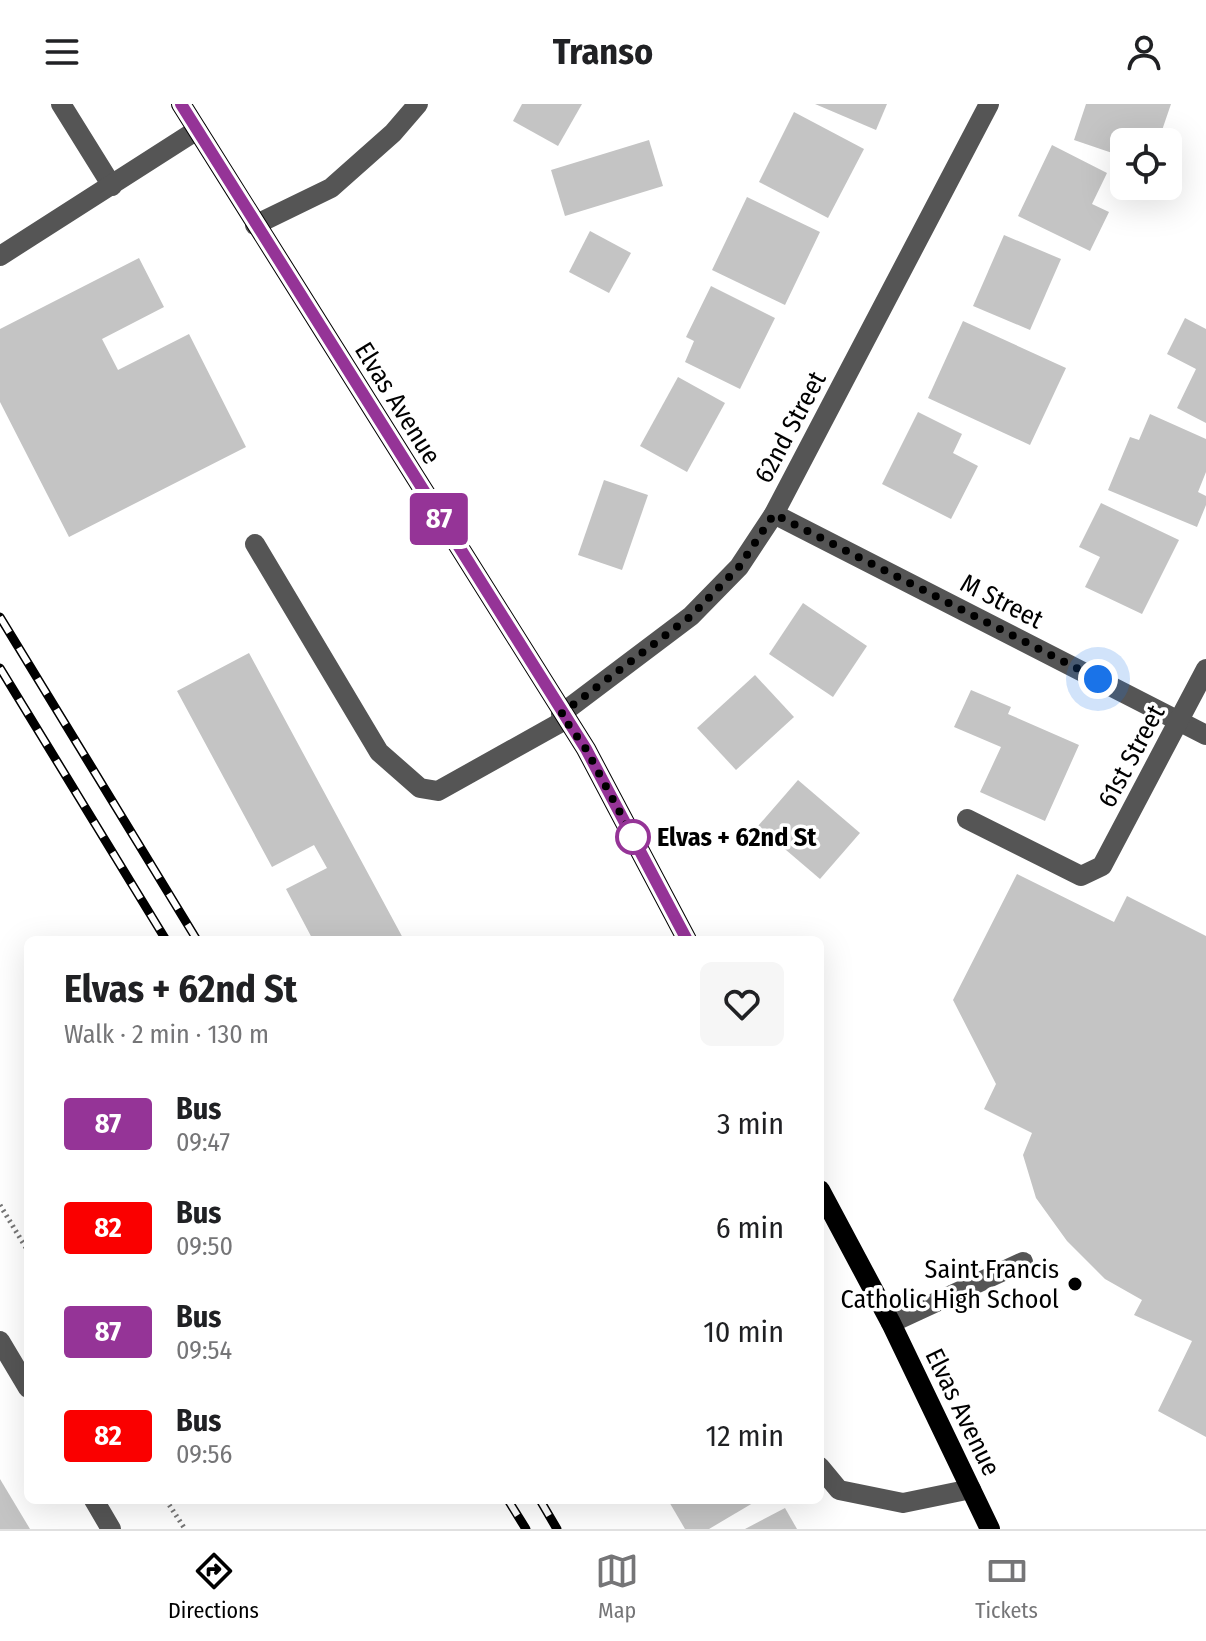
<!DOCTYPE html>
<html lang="en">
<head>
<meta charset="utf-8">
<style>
  :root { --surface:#fff; --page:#f6f6f6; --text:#202124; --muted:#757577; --line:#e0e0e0; --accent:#000 }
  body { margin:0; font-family:"Fira Sans Condensed",sans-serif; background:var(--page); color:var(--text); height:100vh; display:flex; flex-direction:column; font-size:30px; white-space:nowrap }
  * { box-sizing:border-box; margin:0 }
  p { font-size:26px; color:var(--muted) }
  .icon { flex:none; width:44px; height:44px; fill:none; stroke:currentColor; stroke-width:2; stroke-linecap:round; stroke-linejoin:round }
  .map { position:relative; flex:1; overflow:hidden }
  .sheet { position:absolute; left:24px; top:832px; width:800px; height:568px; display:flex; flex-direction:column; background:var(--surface); border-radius:12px; box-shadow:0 8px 32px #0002 }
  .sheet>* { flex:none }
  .badge { padding:0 16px; border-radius:6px; font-size:28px; line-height:52px }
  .fabs { position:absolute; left:1110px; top:24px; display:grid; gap:16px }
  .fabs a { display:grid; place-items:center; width:72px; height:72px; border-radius:12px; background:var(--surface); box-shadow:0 8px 32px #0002; font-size:40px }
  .you { position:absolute; width:40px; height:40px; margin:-20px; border:6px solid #fff; border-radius:50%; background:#1a73e8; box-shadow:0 0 0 12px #1a73e833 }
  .map>.badge { position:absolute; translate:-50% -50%; box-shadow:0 0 0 4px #fff }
  .round { display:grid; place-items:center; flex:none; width:84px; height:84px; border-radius:12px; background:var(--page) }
  .overview { display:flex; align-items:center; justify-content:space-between; height:136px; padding:0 40px }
  h1 { font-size:38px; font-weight:700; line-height:60px }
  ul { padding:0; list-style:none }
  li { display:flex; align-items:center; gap:24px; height:104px; padding:0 40px }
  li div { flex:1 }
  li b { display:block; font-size:30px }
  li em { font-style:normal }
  li .badge { min-width:88px; font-weight:700; text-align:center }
  header { display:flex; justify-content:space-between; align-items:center; height:104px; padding:0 40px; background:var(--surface); font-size:36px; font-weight:700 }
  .tabs { display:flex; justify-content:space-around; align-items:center; height:112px; border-top:2px solid var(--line); background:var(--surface); font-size:22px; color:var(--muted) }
  .tabs a { display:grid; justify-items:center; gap:4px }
  .tabs .current { color:var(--accent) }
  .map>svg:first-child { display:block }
  .building { fill:#c4c4c4 }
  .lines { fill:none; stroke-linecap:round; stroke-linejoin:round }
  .path { stroke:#777; stroke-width:5; stroke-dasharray:2 4; stroke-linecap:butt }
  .minor { stroke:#555; stroke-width:20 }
  .major { stroke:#000; stroke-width:20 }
  .rail-casing { stroke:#000; stroke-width:9 }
  .rail { stroke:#fff; stroke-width:6; stroke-dasharray:18; stroke-linecap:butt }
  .line-casing { stroke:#fff; stroke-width:18 }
  .line { stroke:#953497; stroke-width:12 }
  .walk { stroke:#000; stroke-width:8; stroke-dasharray:0 14.4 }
  .stop-dot { fill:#fff; stroke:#953497; stroke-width:4 }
  .poi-dot { fill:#000; stroke:#fff; stroke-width:3 }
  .labels { text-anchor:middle; stroke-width:7; stroke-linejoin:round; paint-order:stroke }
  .street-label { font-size:26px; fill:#000; stroke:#fff }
  .stop-label { font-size:26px; font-weight:bold; fill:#000; stroke:#fff; text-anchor:start }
  .poi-label { font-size:26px; fill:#000; stroke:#fff; text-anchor:end }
</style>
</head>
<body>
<header><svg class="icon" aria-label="menu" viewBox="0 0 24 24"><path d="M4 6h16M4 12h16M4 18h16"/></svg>Transo<svg class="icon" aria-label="person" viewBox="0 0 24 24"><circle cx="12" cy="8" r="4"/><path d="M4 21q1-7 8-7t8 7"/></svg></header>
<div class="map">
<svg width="1206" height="1425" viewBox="0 0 1206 1425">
  <rect width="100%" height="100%" fill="#fff"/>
  <g class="building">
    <polygon points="522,0 582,0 558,42 513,17"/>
    <polygon points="815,0 887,0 876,26"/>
    <polygon points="1086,0 1171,0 1158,38 1124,38 1124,53 1074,36"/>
    <polygon points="794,8 864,45 828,114 759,78"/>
    <polygon points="649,36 663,82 565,112 551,66"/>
    <polygon points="1052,41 1107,69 1092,100 1109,108 1090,147 1018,112"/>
    <polygon points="747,93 820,128 785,201 712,166"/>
    <polygon points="590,127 631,149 609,189 569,168"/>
    <polygon points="1004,131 1061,155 1030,226 973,202"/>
    <polygon points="139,154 164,203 102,235 118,266 189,230 246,343 69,433 0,298 0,225"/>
    <polygon points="711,182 775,214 740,285 685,258 694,237 686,233"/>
    <polygon points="1185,214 1206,225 1206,319 1177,304 1196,265 1167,250"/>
    <polygon points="963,217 1066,264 1030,341 928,294"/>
    <polygon points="678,273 725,299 687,368 640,342"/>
    <polygon points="918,308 962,330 953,349 978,362 951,415 882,380"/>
    <polygon points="1150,310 1206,335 1206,368 1198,388 1206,392 1206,401 1197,423 1108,386 1130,333 1139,336"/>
    <polygon points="604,376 648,391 622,466 578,451"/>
    <polygon points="1101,399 1179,436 1142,510 1085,483 1100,453 1079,443"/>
    <polygon points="803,499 867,542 833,593 769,550"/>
    <polygon points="249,549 404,836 313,836 286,785 327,764 314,741 272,763 177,587"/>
    <polygon points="755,571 794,613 736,666 697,624"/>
    <polygon points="971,586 1011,603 1008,610 1079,641 1045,717 980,688 1001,643 954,623"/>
    <polygon points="798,676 860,729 820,775 758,722"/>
    <polygon points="1017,770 1114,818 1127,792 1206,832 1206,1333 1158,1307 1192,1237 1134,1211 1142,1196 1105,1175 1067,1137 1036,1094 1023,1051 1032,1029 984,1005 996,980 953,896"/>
    <polygon points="0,1375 30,1425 0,1425"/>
    <polygon points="668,1396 758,1396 709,1425 685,1425"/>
    <polygon points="785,1404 797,1425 745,1425"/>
  </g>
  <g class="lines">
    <g class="path">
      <polyline points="0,1101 28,1147"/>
      <polyline points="166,1396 185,1425"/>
    </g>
    <g class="minor">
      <polyline points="61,0 112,82"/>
      <polyline points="255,121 331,84 393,29 418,0"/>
      <polyline points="0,152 197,26"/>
      <polyline points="774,410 1206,631"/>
      <polyline points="255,440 379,648 420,684 438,687 565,616"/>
      <polyline points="561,610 691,512 739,463 774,410 989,0"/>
      <polyline points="967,715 1081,772 1102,762 1206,565"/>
      <polyline points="891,1219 1023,1158"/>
      <polyline points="0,1237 28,1284"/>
      <polyline points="820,1363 839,1386 903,1399 971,1385"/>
      <polyline points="94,1396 111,1425"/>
    </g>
    <g class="major">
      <polyline points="181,0 586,645 687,836"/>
      <polyline points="820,1086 891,1219 990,1425"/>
    </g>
    <g class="rail-casing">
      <g id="rail">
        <polyline points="0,513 197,836"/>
        <polyline points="0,564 166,836"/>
        <polyline points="508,1396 526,1425"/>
        <polyline points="540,1396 557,1425"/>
      </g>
    </g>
    <use href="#rail" class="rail"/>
  </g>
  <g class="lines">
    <g class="line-casing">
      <polyline id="line" points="181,0 586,645 687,836"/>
    </g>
    <use href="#line" class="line"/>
    <polyline class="walk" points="633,733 586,645 561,610 691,512 739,463 774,410 1098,575"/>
  </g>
  <circle class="stop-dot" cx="633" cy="733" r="16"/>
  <circle class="poi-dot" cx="1075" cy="1180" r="8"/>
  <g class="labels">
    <g class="street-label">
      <text transform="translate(398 299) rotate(58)" y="9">Elvas Avenue</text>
      <text transform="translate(790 323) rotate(-62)" y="9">62nd Street</text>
      <text transform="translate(1002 497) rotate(27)" y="9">M Street</text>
      <text transform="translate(1131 652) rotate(-62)" y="9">61st Street</text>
      <text transform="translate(963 1308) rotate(64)" y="9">Elvas Avenue</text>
    </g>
    <g class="stop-label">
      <text x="657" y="742">Elvas + 62nd St</text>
    </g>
    <g class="poi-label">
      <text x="1059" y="1174">Saint Francis<tspan x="1059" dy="30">Catholic High School</tspan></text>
    </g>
  </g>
</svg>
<div class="fabs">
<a><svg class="icon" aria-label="locate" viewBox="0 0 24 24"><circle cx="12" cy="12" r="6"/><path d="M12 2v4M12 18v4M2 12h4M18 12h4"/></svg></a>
</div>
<div class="you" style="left:1098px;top:575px"></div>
<b class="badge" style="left:439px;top:415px;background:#953497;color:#fff">87</b>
<section class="sheet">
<div class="overview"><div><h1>Elvas + 62nd St</h1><p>Walk · 2 min · 130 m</p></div><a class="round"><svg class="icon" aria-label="heart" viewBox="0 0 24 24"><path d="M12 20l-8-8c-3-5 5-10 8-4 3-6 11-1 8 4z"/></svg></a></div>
<ul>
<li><span class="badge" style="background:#953497;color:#fff">87</span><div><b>Bus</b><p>09:47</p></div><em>3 min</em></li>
<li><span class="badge" style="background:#fa0000;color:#fff">82</span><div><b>Bus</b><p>09:50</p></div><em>6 min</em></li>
<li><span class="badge" style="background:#953497;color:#fff">87</span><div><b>Bus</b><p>09:54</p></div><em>10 min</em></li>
<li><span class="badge" style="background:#fa0000;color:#fff">82</span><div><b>Bus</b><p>09:56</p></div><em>12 min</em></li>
</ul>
</section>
</div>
<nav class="tabs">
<a class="current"><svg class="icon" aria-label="directions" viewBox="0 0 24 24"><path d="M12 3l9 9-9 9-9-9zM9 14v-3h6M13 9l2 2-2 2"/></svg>Directions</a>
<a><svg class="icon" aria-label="map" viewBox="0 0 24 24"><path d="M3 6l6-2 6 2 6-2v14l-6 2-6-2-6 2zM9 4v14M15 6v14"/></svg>Map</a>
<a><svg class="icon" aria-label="tickets" viewBox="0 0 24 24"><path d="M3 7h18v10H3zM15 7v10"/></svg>Tickets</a>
</nav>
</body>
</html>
